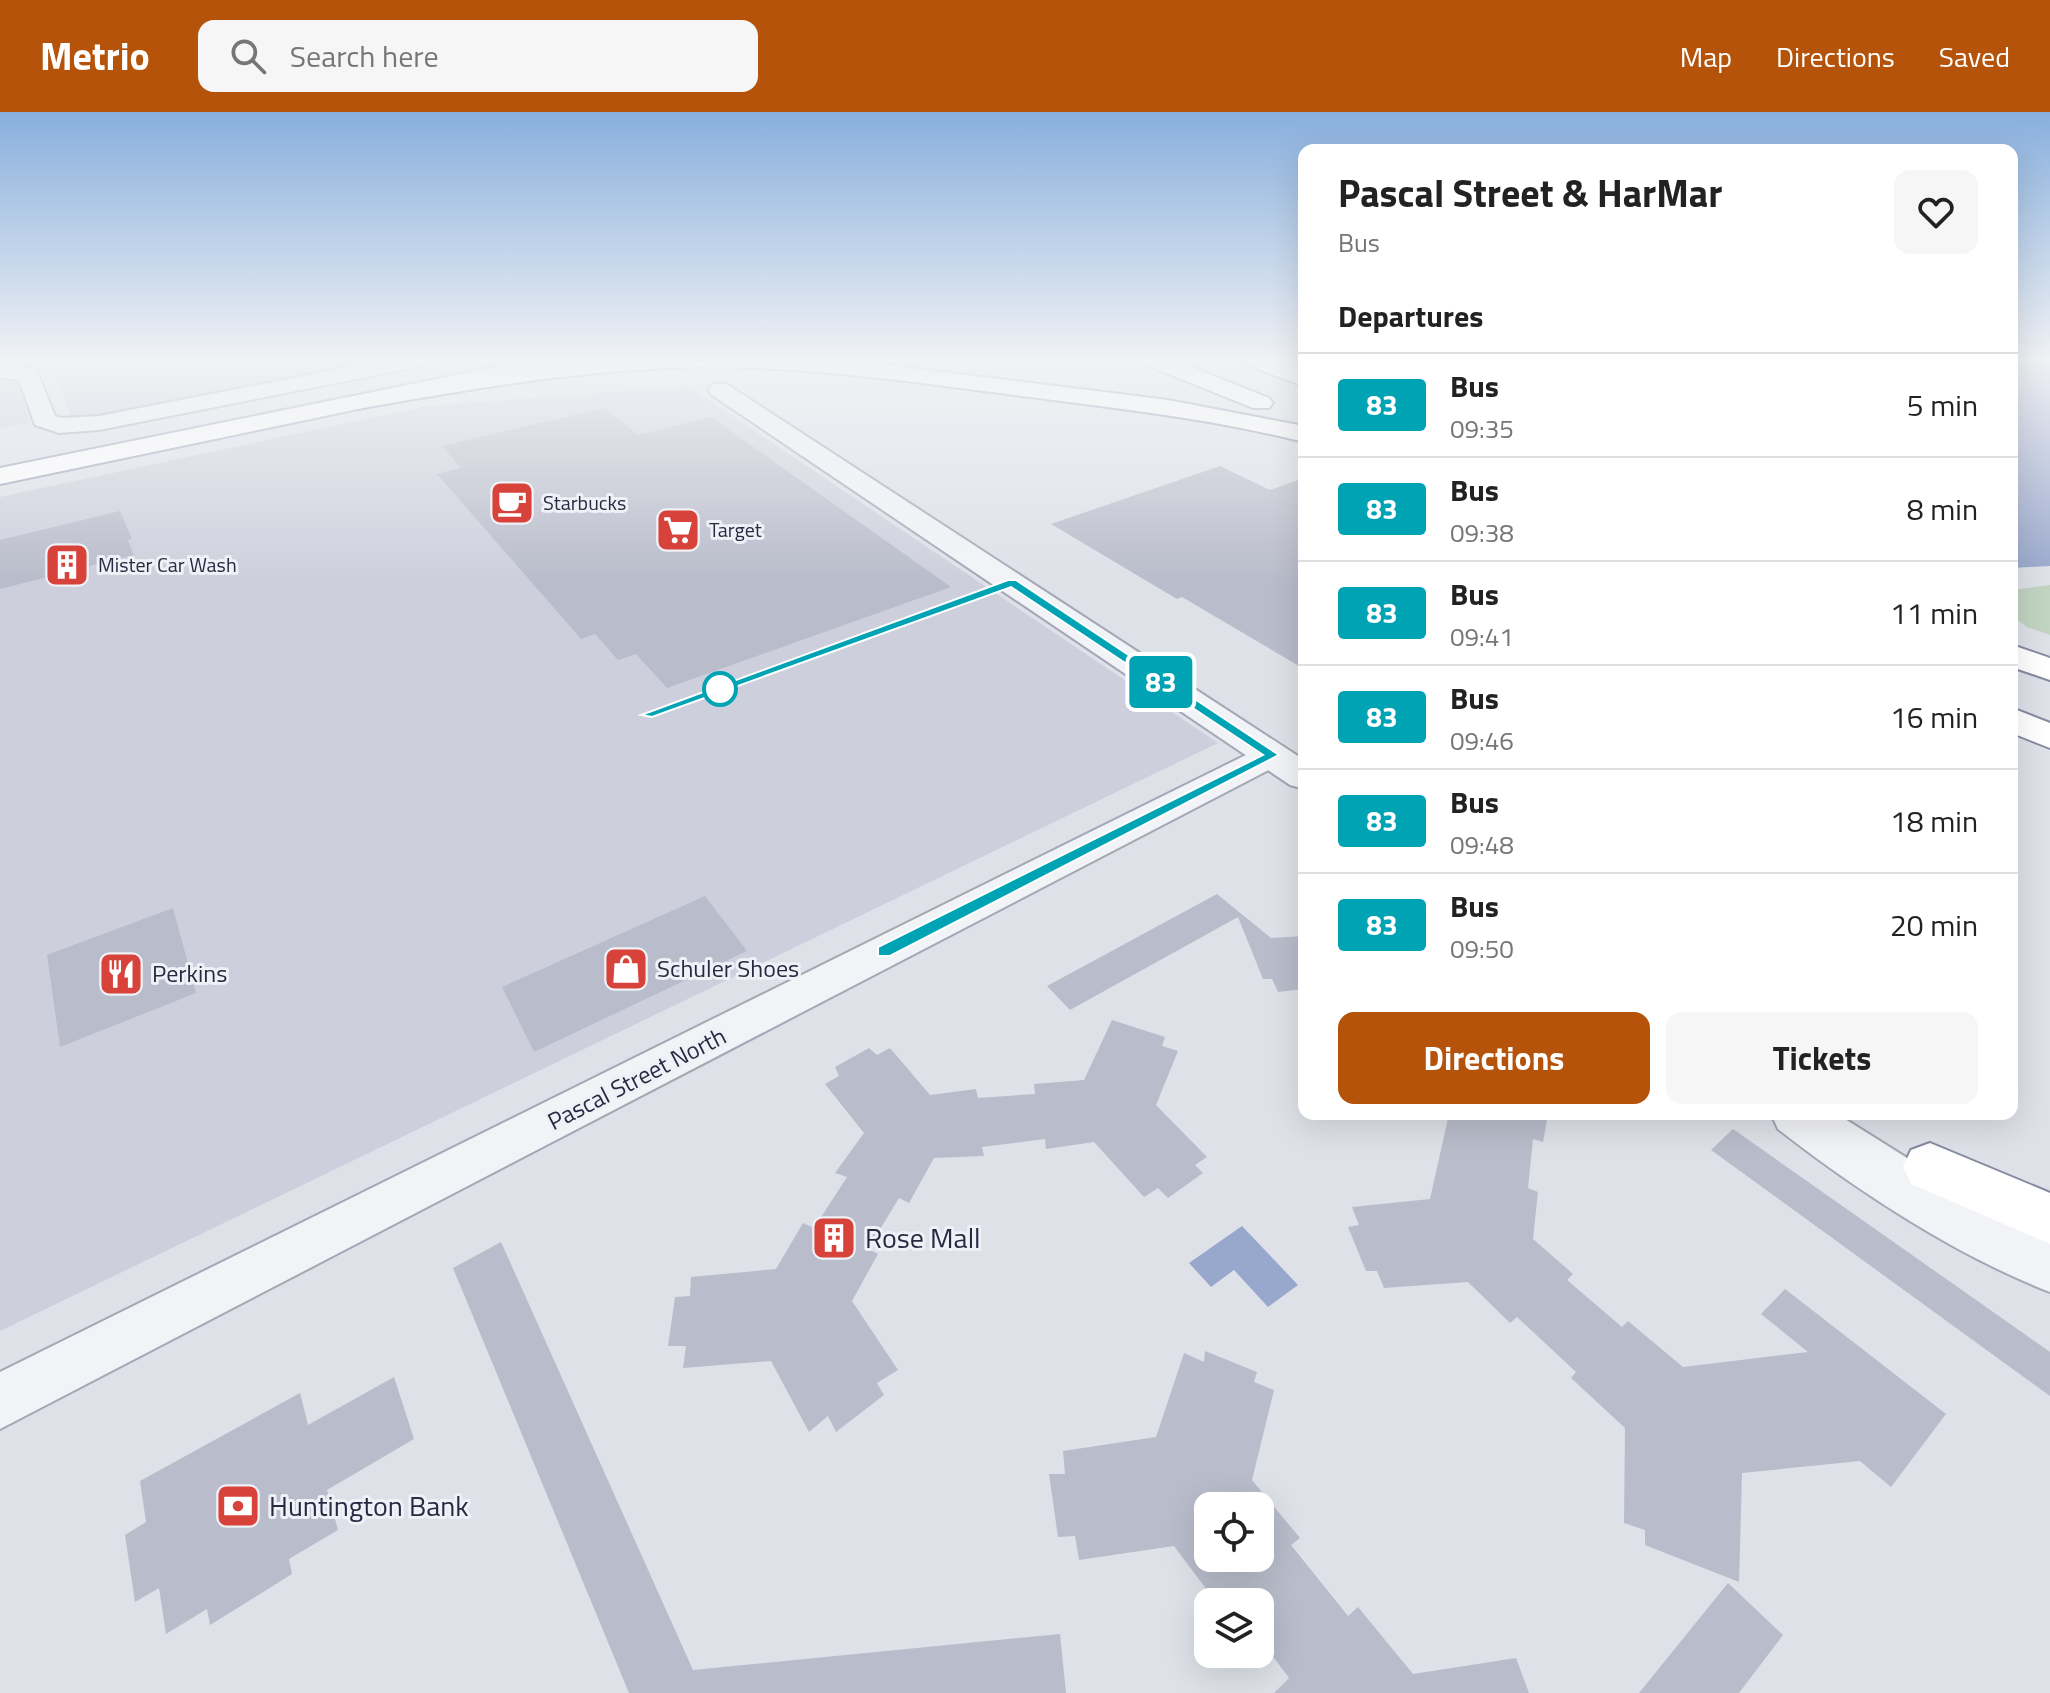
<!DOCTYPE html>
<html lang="en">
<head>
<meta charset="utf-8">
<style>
  :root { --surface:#fff; --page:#f6f6f6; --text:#222; --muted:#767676; --line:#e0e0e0; --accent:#b45309 }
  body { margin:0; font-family:"Titillium Web",sans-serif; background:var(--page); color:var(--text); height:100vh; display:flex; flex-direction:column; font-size:30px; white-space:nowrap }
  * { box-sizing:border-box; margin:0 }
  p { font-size:26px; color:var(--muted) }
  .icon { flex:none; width:44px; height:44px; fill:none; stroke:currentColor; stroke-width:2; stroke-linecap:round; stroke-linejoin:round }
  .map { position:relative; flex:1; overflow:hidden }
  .drawer { position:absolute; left:1298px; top:32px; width:720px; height:976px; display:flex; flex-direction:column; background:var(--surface); border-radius:16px; box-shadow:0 8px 32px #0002 }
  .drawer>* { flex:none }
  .badge { padding:0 16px; border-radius:6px; font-size:28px; line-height:52px }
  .buttons { position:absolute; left:1194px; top:1380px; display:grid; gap:16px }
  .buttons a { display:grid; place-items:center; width:80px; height:80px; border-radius:16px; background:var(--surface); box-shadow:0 8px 32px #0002; font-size:40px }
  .map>.badge { position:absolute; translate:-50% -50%; box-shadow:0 0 0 4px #fff }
  h2 { padding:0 40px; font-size:30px; line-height:72px }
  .round { display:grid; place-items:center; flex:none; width:84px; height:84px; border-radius:16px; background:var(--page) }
  .overview { display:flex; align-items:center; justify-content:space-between; height:136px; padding:0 40px }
  h1 { font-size:38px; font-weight:700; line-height:60px }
  .primary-button { display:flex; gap:16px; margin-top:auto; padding:16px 40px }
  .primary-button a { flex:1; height:92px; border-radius:16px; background:var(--accent); color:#fff; font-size:32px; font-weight:700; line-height:92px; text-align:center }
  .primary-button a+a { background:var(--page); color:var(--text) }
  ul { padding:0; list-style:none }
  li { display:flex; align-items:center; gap:24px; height:104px; padding:0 40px; border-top:2px solid var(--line) }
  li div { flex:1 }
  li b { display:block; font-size:30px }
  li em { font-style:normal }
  li .badge { min-width:88px; font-weight:700; text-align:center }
  header { display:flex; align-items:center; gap:48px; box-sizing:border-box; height:112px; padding:0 40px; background:var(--accent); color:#fff }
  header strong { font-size:38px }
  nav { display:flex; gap:44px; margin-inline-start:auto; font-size:28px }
  .search { width:560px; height:72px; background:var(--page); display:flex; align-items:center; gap:20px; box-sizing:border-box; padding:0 28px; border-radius:16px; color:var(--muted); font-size:30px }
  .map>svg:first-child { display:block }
  .built { fill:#cdd0dc }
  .green { fill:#c1d4c0 }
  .water { fill:#98a7cc }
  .building { fill:#b9bcca; fill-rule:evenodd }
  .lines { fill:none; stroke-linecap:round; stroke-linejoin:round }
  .minor-casing { stroke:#a4a7b4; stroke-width:4 }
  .tertiary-casing { stroke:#a4a7b4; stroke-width:4 }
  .primary-casing { stroke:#9ea3b6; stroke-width:4 }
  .motorway-casing { stroke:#868ba1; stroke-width:4 }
  .minor { fill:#f2f3f7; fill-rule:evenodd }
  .tertiary { fill:#f2f3f7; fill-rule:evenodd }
  .primary { fill:#fff; fill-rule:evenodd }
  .motorway { fill:#fff; fill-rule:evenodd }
  .line { fill:#00a3b4; stroke:#fff; stroke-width:2 }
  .stop-dot { fill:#fff; stroke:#00a3b4; stroke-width:4 }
  .labels { text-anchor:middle; stroke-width:6; stroke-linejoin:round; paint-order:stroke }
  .far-poi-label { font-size:20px; fill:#272b42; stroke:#eff1f7; text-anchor:start }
  .poi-label { font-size:24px; fill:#272b42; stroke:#eff1f7; text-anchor:start }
  .street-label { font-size:24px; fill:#272b42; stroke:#eff1f7 }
  .near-poi-label { font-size:28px; fill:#272b42; stroke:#eff1f7; text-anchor:start }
</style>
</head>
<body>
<header>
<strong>Metrio</strong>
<div class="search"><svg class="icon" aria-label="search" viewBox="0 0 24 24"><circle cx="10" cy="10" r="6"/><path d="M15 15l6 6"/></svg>Search here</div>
<nav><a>Map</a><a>Directions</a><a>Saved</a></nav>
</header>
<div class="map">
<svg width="2050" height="1581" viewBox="0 0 2050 1581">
  <rect width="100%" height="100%" fill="#dfe1e9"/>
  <g class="built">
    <polygon points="50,247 387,247 73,310"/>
    <polygon points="16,263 30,311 0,316 0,266"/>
    <polygon points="688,274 1218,631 0,1219 0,385 427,294"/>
  </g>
  <polygon class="green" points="2050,473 2050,523 2027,515 2012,504 2012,478"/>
  <g class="water">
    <polygon points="2012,247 2050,247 2050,454 2012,456"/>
    <polygon points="1242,1114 1298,1173 1268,1195 1234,1158 1211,1175 1189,1151"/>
  </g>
  <g class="building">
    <polygon points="604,296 638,323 711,305 951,475 667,576 636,542 618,548 595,522 581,527 437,362 461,356 442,334"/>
    <polygon points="1220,354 1270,378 1304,366 1304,557 1182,485 1177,487 1051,412"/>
    <polygon points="120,399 132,427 128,428 134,443 0,477 0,428"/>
    <polygon points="1217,782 1271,826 1304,824 1304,877 1278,880 1272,867 1263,867 1238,805 1070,898 1047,874"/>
    <polygon points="705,784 747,839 534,940 502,875"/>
    <polygon points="173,796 196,881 60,935 47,843"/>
    <polygon points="1112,908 1165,925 1162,934 1178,939 1156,993 1207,1045 1195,1053 1203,1061 1168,1086 1158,1076 1144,1085 1094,1030 1046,1037 1045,1027 982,1035 984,1044 934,1046 909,1091 899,1086 868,1137 878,1142 852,1189 898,1258 877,1271 884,1283 836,1320 828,1304 809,1320 771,1249 683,1256 686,1234 668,1234 675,1185 690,1184 691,1165 776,1157 803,1111 814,1116 847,1065 835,1061 864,1021 825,972 839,964 835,955 869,936 877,943 890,936 930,983 976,977 978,986 1035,982 1034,972 1084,968"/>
    <polygon points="1449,1002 1548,1002 1543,1030 1533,1027 1528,1076 1538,1080 1533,1127 1573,1162 1567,1168 1622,1215 1628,1209 1683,1255 1808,1240 1761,1202 1785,1177 1946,1302 1891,1375 1860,1349 1742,1361 1739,1470 1645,1433 1645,1418 1624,1411 1625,1316 1571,1266 1576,1260 1517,1205 1510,1211 1468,1170 1384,1176 1377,1159 1366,1159 1348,1115 1359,1113 1352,1095 1430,1087"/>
    <polygon points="1733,1017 2050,1240 2050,1284 1711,1038"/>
    <polygon points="501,1130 693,1558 1060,1522 1066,1581 629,1581 453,1156"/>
    <path d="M1205 1239 1257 1260 1254 1270 1274 1278 1252 1368 1300 1426 1291 1433 1348 1504 1358 1495 1413 1562 1516 1546 1529 1581H1274L1289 1566 1260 1527V1490H1216L1174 1434 1079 1448 1075 1424 1058 1425 1049 1362H1065L1063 1339 1156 1325 1184 1241 1204 1250ZM1208 1394H1260V1446H1208Z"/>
    <polygon points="394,1265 414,1327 327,1378 338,1418 289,1447 292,1462 210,1513 207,1497 166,1522 159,1476 135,1490 125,1423 146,1410 140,1369 300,1281 308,1313"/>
    <polygon points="1728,1471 1783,1523 1739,1581 1639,1581"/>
  </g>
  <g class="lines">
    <g class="minor-casing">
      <polygon id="minor" points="1272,633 1284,636 1288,643 1284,650 0,1317 0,1260 1260,636"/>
    </g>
    <g class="tertiary-casing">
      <g id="tertiary">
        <polygon points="390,247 433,247 422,254 99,318 59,321 35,313 19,268 0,266 0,252 36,257 55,304 62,306 99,304"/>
        <polygon points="720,271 728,273 1304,648 1304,677 1290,673 712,283 708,278 712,273"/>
        <path d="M1771 1002H1837L1939 1066 2050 1124V1180C1957 1144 1857 1079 1778 1017Z"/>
      </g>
    </g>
    <g class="primary-casing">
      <polygon id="primary" points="534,247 575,247 564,254 0,372 0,356"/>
    </g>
    <g class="motorway-casing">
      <g id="motorway">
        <path d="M600 247 854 249 1168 288 1304 314V330C1213 307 1122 297 1030 285 920 271 810 254 699 255 584 257 470 277 357 297L349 295 345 290 349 285 503 259Z"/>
        <polygon points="1141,247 1171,247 1269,286 1273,291 1269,296 1253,296 1144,252"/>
        <polygon points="1241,247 1271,247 1304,259 1304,274 1244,252"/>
        <polygon points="2012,533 2050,546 2050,568 2012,555"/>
        <polygon points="2012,596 2050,611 2050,636 2012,621"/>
        <polygon points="1930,1031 2050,1081 2050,1132 1911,1072 1903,1055 1911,1038"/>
      </g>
    </g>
    <use href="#minor" class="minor"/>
    <use href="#tertiary" class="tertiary"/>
    <use href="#primary" class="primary"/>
    <use href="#motorway" class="motorway"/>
  </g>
  <linearGradient id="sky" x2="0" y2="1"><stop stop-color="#88afdd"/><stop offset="0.53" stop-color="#f1f2f5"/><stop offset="1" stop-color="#f1f2f5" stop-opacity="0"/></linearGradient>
  <rect width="2050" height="468" fill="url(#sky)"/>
  <polygon class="line" points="1008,468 1016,468 1279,643 890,844 878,844 878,835 1263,643 1011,475 652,605 641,603"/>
  <defs>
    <g id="cafe-square" transform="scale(2.3)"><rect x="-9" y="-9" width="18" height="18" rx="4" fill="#d7433b" stroke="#eff1f7"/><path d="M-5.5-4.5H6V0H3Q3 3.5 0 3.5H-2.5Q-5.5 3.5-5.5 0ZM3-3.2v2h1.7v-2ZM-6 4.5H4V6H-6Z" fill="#fff"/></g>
    <g id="supermarket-square" transform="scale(2.3)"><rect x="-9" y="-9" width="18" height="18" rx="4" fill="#d7433b" stroke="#eff1f7"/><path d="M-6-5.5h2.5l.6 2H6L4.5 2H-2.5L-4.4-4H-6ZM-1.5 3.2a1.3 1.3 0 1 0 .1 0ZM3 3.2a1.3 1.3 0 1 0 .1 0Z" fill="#fff"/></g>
    <g id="building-square" transform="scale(2.3)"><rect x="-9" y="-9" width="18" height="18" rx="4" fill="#d7433b" stroke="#eff1f7"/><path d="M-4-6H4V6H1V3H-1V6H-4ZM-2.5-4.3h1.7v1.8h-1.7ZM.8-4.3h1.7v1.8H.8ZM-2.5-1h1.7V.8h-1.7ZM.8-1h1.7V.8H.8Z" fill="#fff"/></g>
    <g id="shop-square" transform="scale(2.3)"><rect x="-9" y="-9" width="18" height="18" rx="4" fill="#d7433b" stroke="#eff1f7"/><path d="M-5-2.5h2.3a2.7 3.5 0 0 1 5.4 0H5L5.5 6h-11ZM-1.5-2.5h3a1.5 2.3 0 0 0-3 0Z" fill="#fff"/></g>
    <g id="restaurant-square" transform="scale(2.3)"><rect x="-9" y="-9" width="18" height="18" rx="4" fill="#d7433b" stroke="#eff1f7"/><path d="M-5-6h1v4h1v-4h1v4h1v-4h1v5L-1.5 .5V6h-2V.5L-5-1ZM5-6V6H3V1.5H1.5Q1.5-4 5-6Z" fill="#fff"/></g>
    <g id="bank-square" transform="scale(2.3)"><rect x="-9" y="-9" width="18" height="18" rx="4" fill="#d7433b" stroke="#eff1f7"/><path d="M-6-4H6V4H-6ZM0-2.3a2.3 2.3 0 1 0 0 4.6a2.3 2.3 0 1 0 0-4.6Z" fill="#fff"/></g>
  </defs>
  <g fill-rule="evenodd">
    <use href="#cafe-square" x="512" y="391"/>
    <use href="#supermarket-square" x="678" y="418"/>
    <use href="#building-square" x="67" y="453"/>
    <use href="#shop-square" x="626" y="857"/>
    <use href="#restaurant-square" x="121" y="862"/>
    <use href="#building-square" x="834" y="1126"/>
    <use href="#bank-square" x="238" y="1394"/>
  </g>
  <circle class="stop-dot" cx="720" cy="577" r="16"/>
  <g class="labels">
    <g class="far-poi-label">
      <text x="543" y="398">Starbucks</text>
      <text x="709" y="425">Target</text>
      <text x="98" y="460">Mister Car Wash</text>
    </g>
    <g class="poi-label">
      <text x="657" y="865">Schuler Shoes</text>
      <text x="152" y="870">Perkins</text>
    </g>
    <g class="street-label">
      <text transform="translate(637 967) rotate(-27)" y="8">Pascal Street North</text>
    </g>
    <g class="near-poi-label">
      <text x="865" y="1136">Rose Mall</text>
      <text x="269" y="1404">Huntington Bank</text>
    </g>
  </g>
</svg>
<div class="buttons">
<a><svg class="icon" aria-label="locate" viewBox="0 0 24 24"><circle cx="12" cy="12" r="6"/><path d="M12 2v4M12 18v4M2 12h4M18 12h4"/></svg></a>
<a><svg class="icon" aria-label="layers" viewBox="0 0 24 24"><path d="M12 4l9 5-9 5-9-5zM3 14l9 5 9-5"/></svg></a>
</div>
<b class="badge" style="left:1161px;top:570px;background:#00a3b4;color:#fff">83</b>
<section class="drawer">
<div class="overview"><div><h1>Pascal Street &amp; HarMar</h1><p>Bus</p></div><a class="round"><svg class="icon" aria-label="heart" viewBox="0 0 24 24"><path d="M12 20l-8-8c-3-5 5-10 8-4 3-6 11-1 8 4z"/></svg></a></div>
<h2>Departures</h2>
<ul>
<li><span class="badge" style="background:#00a3b4;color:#fff">83</span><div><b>Bus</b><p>09:35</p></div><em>5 min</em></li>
<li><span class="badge" style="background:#00a3b4;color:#fff">83</span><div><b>Bus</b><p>09:38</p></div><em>8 min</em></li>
<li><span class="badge" style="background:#00a3b4;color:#fff">83</span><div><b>Bus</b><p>09:41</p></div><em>11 min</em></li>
<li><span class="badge" style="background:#00a3b4;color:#fff">83</span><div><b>Bus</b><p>09:46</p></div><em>16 min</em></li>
<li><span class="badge" style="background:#00a3b4;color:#fff">83</span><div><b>Bus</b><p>09:48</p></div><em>18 min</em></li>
<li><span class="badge" style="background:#00a3b4;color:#fff">83</span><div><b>Bus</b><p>09:50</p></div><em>20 min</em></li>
</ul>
<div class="primary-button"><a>Directions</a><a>Tickets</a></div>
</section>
</div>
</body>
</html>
